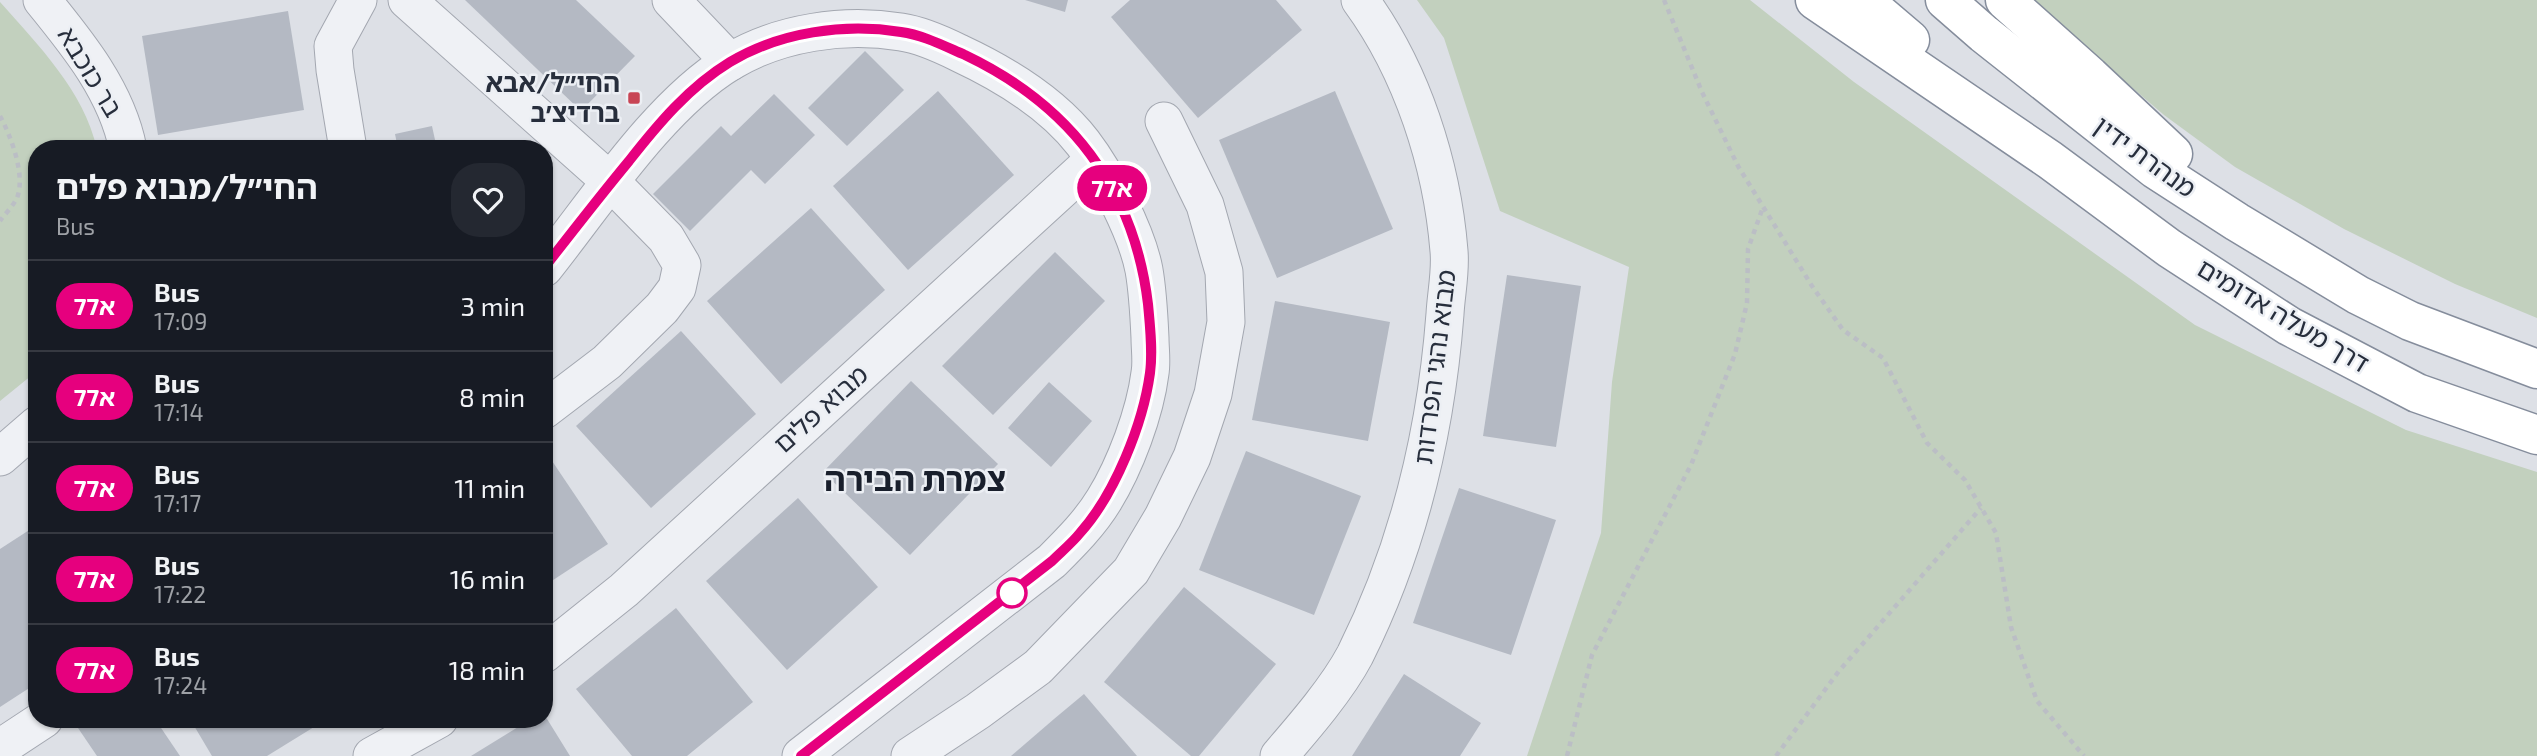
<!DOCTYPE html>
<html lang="en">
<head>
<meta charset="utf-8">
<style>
  :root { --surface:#171b24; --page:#242831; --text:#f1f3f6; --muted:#9ea1a6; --line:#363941 }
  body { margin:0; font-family:"Exo 2","Noto Sans Hebrew",sans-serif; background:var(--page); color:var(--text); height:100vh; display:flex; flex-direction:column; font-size:26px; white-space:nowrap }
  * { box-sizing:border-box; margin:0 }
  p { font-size:23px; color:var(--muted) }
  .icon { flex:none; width:38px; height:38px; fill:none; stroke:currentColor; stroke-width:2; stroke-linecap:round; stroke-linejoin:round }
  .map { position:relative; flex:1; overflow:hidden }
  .sheet { position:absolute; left:28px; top:140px; width:525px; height:588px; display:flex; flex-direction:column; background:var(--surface); border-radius:28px; box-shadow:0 2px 5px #0004 }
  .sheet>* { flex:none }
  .badge { padding:0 14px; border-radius:23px; font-size:24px; line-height:46px }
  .map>.badge { position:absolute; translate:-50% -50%; box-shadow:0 0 0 4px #fff }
  .round { display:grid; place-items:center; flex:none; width:74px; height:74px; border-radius:28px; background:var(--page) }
  .overview { display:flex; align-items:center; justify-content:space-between; height:119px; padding:0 28px }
  h1 { font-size:33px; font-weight:700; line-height:52px }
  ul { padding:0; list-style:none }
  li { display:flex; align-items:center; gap:21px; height:91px; padding:0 28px; border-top:2px solid var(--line) }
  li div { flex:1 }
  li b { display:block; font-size:26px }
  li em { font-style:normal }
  li .badge { min-width:77px; font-weight:700; text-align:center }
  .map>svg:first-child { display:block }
  .green { fill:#c2d0be }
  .building { fill:#b4b9c3 }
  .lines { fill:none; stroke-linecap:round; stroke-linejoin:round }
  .minor-casing { stroke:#a3a7b0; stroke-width:39 }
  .highway-casing { stroke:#858d9c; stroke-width:41 }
  .path { stroke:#bbbec5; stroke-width:4.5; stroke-dasharray:5 5; stroke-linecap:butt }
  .minor { stroke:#eff1f5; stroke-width:37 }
  .highway { stroke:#fff; stroke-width:38 }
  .line-casing { stroke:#fff; stroke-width:16 }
  .line { stroke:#e6007e; stroke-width:10 }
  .poi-dot { fill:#c84555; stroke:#eceff4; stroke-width:2.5 }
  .stop-dot { fill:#fff; stroke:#e6007e; stroke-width:3.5 }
  .labels { text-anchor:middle; stroke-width:5; stroke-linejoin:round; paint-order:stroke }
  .street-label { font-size:26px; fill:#272e3c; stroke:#eceff4 }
  .poi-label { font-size:26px; font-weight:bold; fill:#272e3c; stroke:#eceff4; text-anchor:end }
  .district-label { font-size:33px; font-weight:bold; fill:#191f2c; stroke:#eceff4 }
</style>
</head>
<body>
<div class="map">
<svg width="2537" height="756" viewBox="0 0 2537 756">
  <rect width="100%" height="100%" fill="#dde0e6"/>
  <g class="green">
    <polygon points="1417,0 1750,0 1854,82 2195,325 2406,430 2537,472 2537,756 1527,756 1601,533 1612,382 1629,267 1500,211 1444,38"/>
    <polygon points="2030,0 2537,0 2537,318 2455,284 2344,229 2235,167 2164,115"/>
    <path d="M0 2C38 45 84 91 97 149H37V371L0 401Z"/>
  </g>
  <g class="building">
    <polygon points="465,0 576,0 635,56 581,111"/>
    <polygon points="1025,0 1068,0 1065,12"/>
    <polygon points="1130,0 1276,0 1302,30 1198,118 1111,17"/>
    <polygon points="288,11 304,110 158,135 142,36"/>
    <polygon points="865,51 904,90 847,146 808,108"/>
    <polygon points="938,91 1014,175 908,270 833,186"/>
    <polygon points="1335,91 1393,229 1277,278 1219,140"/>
    <polygon points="774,94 815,135 765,184 751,170 690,231 653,194 721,126 731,136"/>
    <polygon points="432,126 437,149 398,149 395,134"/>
    <polygon points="811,208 885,290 781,384 707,301"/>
    <polygon points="1055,252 1105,301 993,415 942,366"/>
    <polygon points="1507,275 1581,286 1556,447 1483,436"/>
    <polygon points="1275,301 1390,322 1368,441 1252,420"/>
    <polygon points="681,331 756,414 651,508 576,426"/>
    <polygon points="911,381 998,464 910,555 823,472"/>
    <polygon points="1049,382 1092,421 1051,467 1008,428"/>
    <polygon points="1246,451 1361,496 1314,615 1199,570"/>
    <polygon points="546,452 608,544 544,586 544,453"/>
    <polygon points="1459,488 1556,520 1511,655 1413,623"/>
    <polygon points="798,498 878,587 787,670 706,581"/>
    <polygon points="37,525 37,683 0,707 0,549"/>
    <polygon points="1184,587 1276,664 1199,756 1191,756 1104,682"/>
    <polygon points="676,608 753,702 687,756 632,756 576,689"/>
    <polygon points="1404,674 1481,723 1460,756 1352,756"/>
    <polygon points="1084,694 1137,756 1011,756 1054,719"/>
    <polygon points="544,714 570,756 471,756 531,719 544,719"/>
    <polygon points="90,719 155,719 180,756 97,756 78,728"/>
    <polygon points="190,719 327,719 267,756 212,756"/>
  </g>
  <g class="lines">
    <g class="minor-casing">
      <g id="minor">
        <path d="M42 0C78 44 117 92 128 149"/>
        <polyline points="407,0 611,182 666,238 682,265 677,288 662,308 607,362 544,410"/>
        <polyline points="671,0 730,62"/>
        <polyline points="348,149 335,70 333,46 358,0"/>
        <path d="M544 268C596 203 659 105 730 62 780 32 844 23 901 32 921 35 941 44 959 53 1004 74 1052 103 1083 143 1106 173 1137 233 1144 270 1148 293 1149 316 1150 338 1150 349 1152 362 1150 373 1145 413 1125 466 1104 500 1090 523 1071 542 1052 561L801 756"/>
        <polyline points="0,457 37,425"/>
        <polyline points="544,654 624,590 1094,160"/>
        <polyline points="0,748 44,719"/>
        <polyline points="372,756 439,719"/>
        <polyline points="910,756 978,711 1038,667 1131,571 1163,517 1192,457 1213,394 1226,322 1224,272 1205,205 1164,121"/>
        <path d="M1279 756C1304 727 1337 689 1355 655 1408 549 1436 432 1445 314 1446 294 1451 272 1449 251 1442 164 1412 71 1360 0"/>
      </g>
    </g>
    <g class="highway-casing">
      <g id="highway">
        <polyline points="1815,0 2050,160 2169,248 2289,326 2417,393 2537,435"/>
        <polyline points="1863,0 1910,40"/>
        <polyline points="1945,0 1984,34 2155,169 2237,222 2358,295 2410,321 2537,369"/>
        <polyline points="2005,0 2090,76 2173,154"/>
      </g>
    </g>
    <g class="path">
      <polyline points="1664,0 1702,92 1738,166 1812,286 1843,330 1883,358 1927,443 1965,480 1996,533 2011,627 2037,701 2084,756"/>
      <path d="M0 116C11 136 26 176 17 198 13 206 5 214 0 221"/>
      <polyline points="1567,756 1592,655 1691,465 1735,354 1747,303 1748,249 1763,207"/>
      <polyline points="1776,756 1839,671 1981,508"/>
    </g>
    <use href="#minor" class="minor"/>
    <use href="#highway" class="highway"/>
  </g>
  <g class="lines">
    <g class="line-casing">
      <path id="line" d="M544 268C572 232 600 196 629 161 658 124 689 87 730 62 780 32 844 23 901 32 923 35 944 46 965 55 1070 105 1134 188 1148 304 1150 326 1153 351 1150 373 1143 424 1115 494 1080 533 1072 543 1061 552 1052 561L801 756"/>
    </g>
    <use href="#line" class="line"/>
  </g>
  <rect class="poi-dot" x="627" y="91" width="14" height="14" rx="3.5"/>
  <circle class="stop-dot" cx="1012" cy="593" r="14"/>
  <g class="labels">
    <g class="street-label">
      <text transform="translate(90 72) rotate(59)" y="9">בר כוכבא</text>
      <text transform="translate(2145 157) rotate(36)" y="9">מנהרת ידין</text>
      <text transform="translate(2283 316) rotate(31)" y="9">דרך מעלה אדומים</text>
      <text transform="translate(1435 367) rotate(-83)" y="9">מבוא נהגי הפרדות</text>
      <text transform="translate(821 409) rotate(-42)" y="9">מבוא פלים</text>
    </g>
    <g class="poi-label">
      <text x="620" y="92">החי״ל/אבא<tspan x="620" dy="30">ברדיצ׳ב</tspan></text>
    </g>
    <g class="district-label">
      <text x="915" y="491">צמרת הבירה</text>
    </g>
  </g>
</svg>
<b class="badge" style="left:1112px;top:188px;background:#e6007e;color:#fff">77א</b>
<section class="sheet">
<div class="overview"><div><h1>החי״ל/מבוא פלים</h1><p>Bus</p></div><a class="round"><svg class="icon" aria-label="heart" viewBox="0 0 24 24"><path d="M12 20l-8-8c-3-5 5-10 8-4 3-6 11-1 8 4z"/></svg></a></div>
<ul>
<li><span class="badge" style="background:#e6007e;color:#fff">77א</span><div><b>Bus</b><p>17:09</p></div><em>3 min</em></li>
<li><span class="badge" style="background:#e6007e;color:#fff">77א</span><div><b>Bus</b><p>17:14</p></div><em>8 min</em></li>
<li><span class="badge" style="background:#e6007e;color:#fff">77א</span><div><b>Bus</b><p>17:17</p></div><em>11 min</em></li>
<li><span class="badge" style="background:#e6007e;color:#fff">77א</span><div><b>Bus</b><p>17:22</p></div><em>16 min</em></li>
<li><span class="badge" style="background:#e6007e;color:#fff">77א</span><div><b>Bus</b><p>17:24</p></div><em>18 min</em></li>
</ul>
</section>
</div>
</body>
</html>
